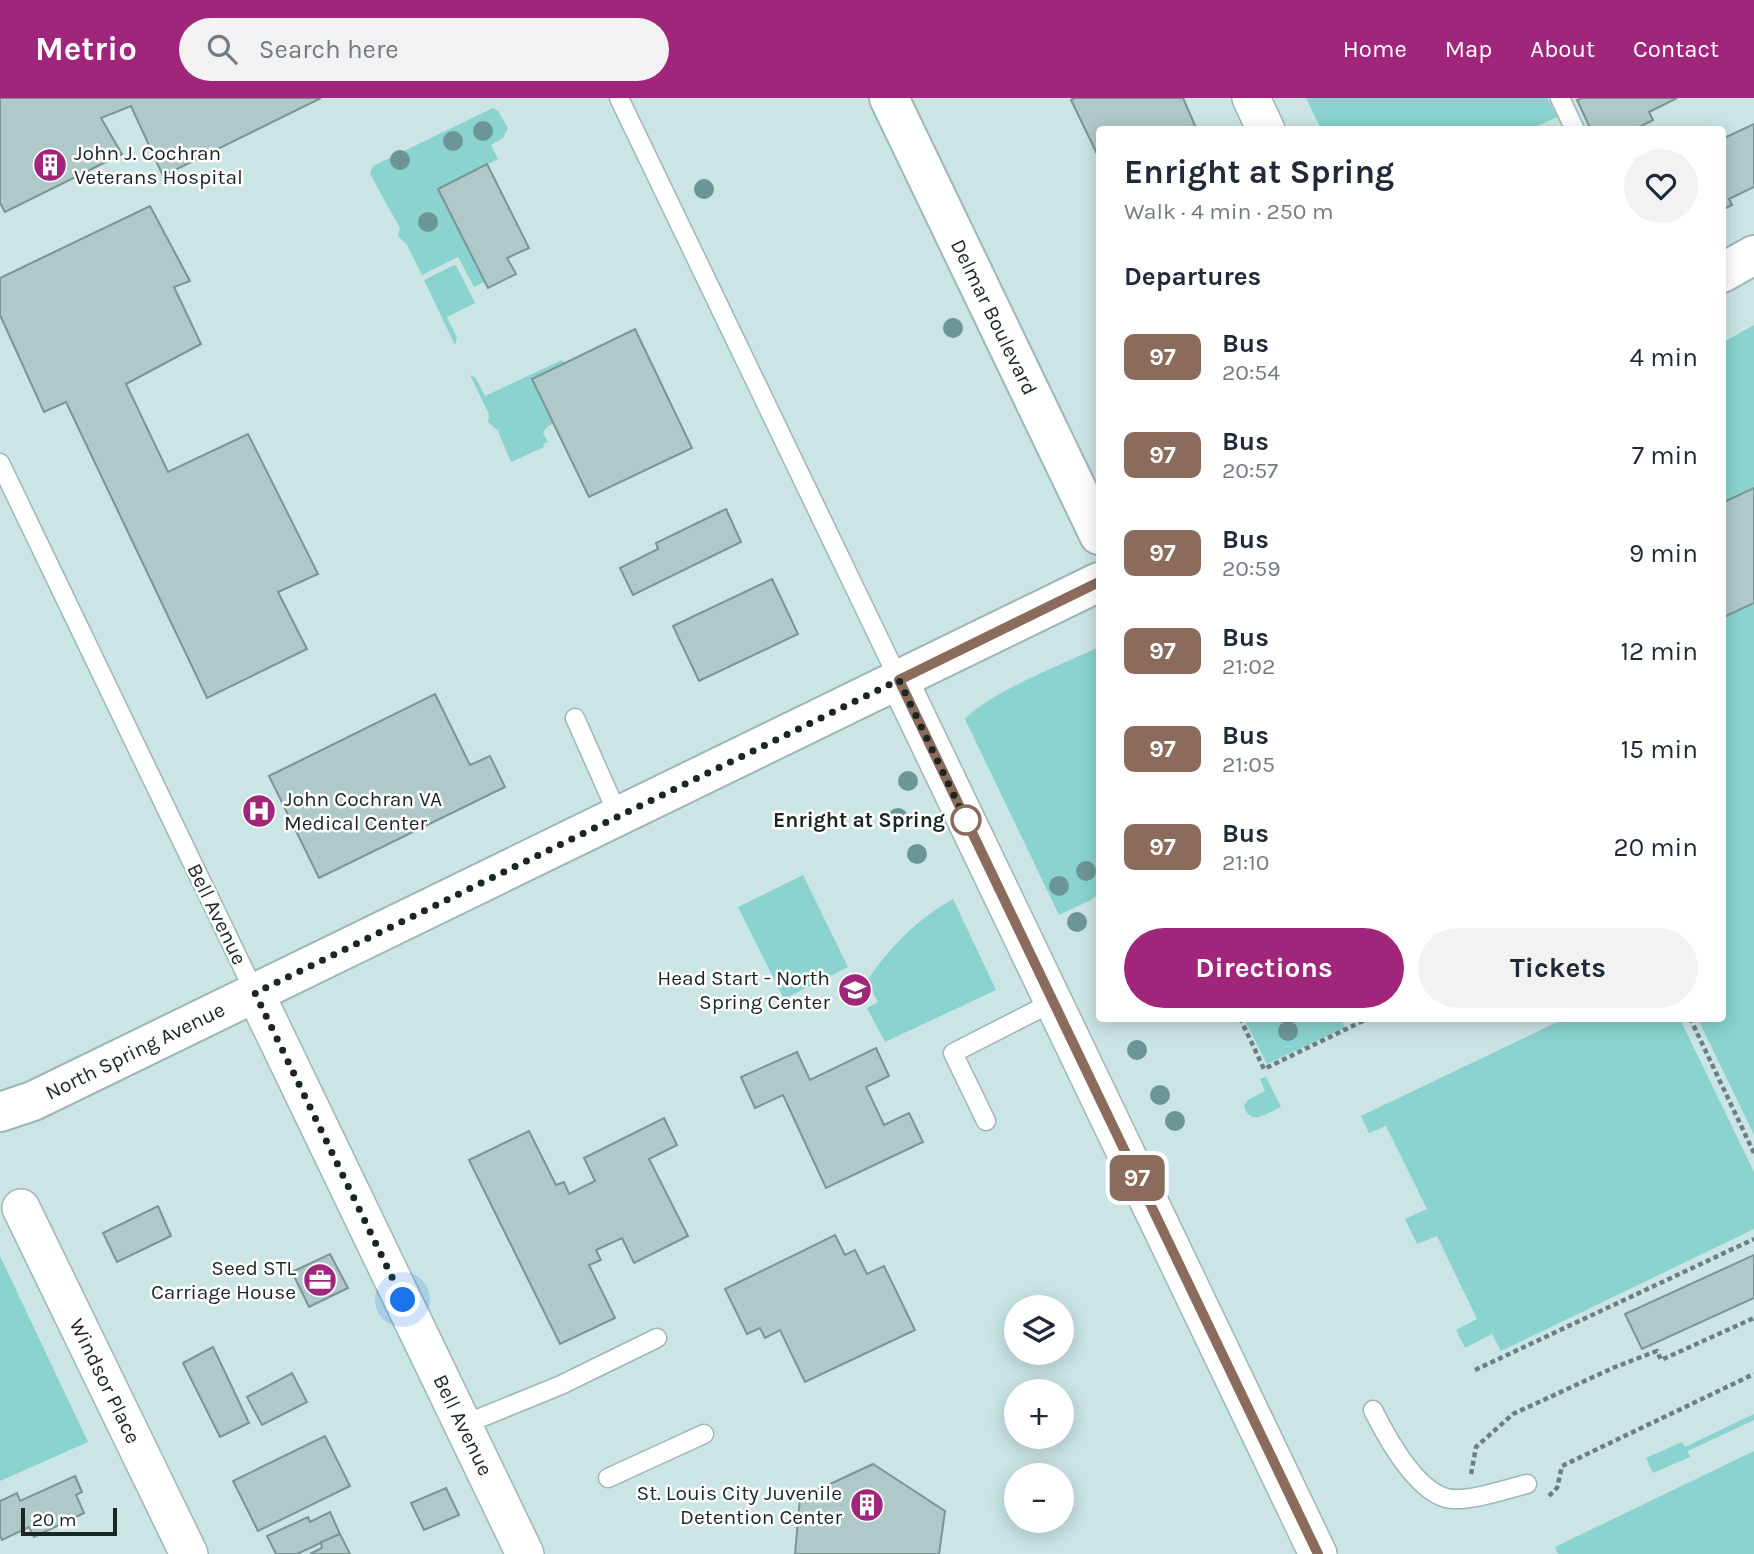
<!DOCTYPE html>
<html lang="en">
<head>
<meta charset="utf-8">
<style>
  :root { --surface:#fff; --page:#f2f2f3; --text:#1f2937; --muted:#747a83; --accent:#a0267c }
  body { margin:0; font-family:Karla,sans-serif; background:var(--page); color:var(--text); height:100vh; display:flex; flex-direction:column; font-size:26px; white-space:nowrap }
  * { box-sizing:border-box; margin:0 }
  p { font-size:23px; color:var(--muted) }
  .icon { flex:none; width:38px; height:38px; fill:none; stroke:currentColor; stroke-width:2; stroke-linecap:round; stroke-linejoin:round }
  .map { position:relative; flex:1; overflow:hidden }
  .panel { position:absolute; left:1096px; top:28px; width:630px; height:896px; display:flex; flex-direction:column; background:var(--surface); border-radius:7px; box-shadow:0 4px 18px #0003 }
  .panel>* { flex:none }
  .badge { padding:0 14px; border-radius:10px; font-size:24px; line-height:46px }
  .buttons { position:absolute; left:1004px; top:1197px; display:grid; gap:14px }
  .buttons a { display:grid; place-items:center; width:70px; height:70px; border-radius:50%; background:var(--surface); box-shadow:0 4px 18px #0003; font-size:35px }
  .scale { position:absolute; left:21px; bottom:18px; width:96px; box-sizing:border-box; padding-left:7px; border:4px solid #1a2524; border-top:0; font-size:19px; line-height:24px; white-space:nowrap; color:#1a2524; -webkit-text-stroke:5px #fff; paint-order:stroke }
  .you { position:absolute; width:35px; height:35px; margin:-18px; border:5px solid #fff; border-radius:50%; background:#1a73e8; box-shadow:0 0 0 10px #1a73e833 }
  .map>.badge { position:absolute; translate:-50% -50%; box-shadow:0 0 0 4px #fff }
  h2 { padding:0 28px; font-size:26px; line-height:63px }
  .round { display:grid; place-items:center; flex:none; width:74px; height:74px; border-radius:37px; background:var(--page) }
  .overview { display:flex; align-items:center; justify-content:space-between; height:119px; padding:0 28px }
  h1 { font-size:33px; font-weight:700; line-height:52px }
  .cta { display:flex; gap:14px; margin-top:auto; padding:14px 28px }
  .cta a { flex:1; height:80px; border-radius:42px; background:var(--accent); color:#fff; font-size:28px; font-weight:700; line-height:80px; text-align:center }
  .cta a+a { background:var(--page); color:var(--text) }
  ul { padding:0; list-style:none }
  li { display:flex; align-items:center; gap:21px; height:98px; padding:0 28px }
  li div { flex:1 }
  li b { display:block; font-size:26px }
  li em { font-style:normal }
  li .badge { min-width:77px; font-weight:700; text-align:center }
  header { display:flex; align-items:center; gap:42px; box-sizing:border-box; height:98px; padding:0 35px; background:var(--accent); color:#fff }
  header strong { font-size:33px }
  nav { display:flex; gap:38px; margin-inline-start:auto; font-size:24px }
  .search { width:490px; height:63px; background:var(--page); display:flex; align-items:center; gap:18px; box-sizing:border-box; padding:0 24px; border-radius:38px; color:var(--muted); font-size:26px }
  .map>svg:first-child { display:block }
  .green { fill:#8ad3d0 }
  .building { fill:#aec9c7; stroke:#7b9593; stroke-width:2 }
  .lines { fill:none; stroke-linecap:round; stroke-linejoin:round }
  .service-casing { stroke:#9cb7b5; stroke-width:21 }
  .minor-casing { stroke:#9cb7b5; stroke-width:40 }
  .tertiary-casing { stroke:#9cb7b5; stroke-width:42 }
  .path { stroke:#6c7f7e; stroke-width:4.5; stroke-dasharray:5 3.5; stroke-linecap:butt }
  .service { stroke:#fff; stroke-width:18 }
  .minor { stroke:#fff; stroke-width:37 }
  .tertiary { stroke:#fff; stroke-width:38 }
  .tree { fill:#6c9695 }
  .line-casing { stroke:#fff; stroke-width:16 }
  .line { stroke:#8b6b5b; stroke-width:10 }
  .walk { stroke:#1a2524; stroke-width:7; stroke-dasharray:0 12.6 }
  .stop-dot { fill:#fff; stroke:#8b6b5b; stroke-width:3.5 }
  .labels { text-anchor:middle; stroke-width:5; stroke-linejoin:round; paint-order:stroke }
  .poi-label { font-size:21px; fill:#1a2524; stroke:#fff; text-anchor:end }
  .street-label { font-size:21px; fill:#1a2524; stroke:#fff }
  .stop-label { font-size:21px; font-weight:bold; fill:#1a2524; stroke:#fff; text-anchor:end }
</style>
</head>
<body>
<header>
<strong>Metrio</strong>
<div class="search"><svg class="icon" aria-label="search" viewBox="0 0 24 24"><circle cx="10" cy="10" r="6"/><path d="M15 15l6 6"/></svg>Search here</div>
<nav><a>Home</a><a>Map</a><a>About</a><a>Contact</a></nav>
</header>
<div class="map">
<svg width="1754" height="1456" viewBox="0 0 1754 1456">
  <rect width="100%" height="100%" fill="#cae5e4"/>
  <g class="green">
    <polygon points="1306,0 1548,0 1557,19 1531,31 1321,31"/>
    <polygon points="493,10 498,13 508,30 503,40 491,47 498,61 438,91 484,184 474,189 458,159 422,177 407,147 398,138 400,130 370,76 373,68"/>
    <polygon points="454,167 457,169 475,205 447,219 457,240 455,247 424,182"/>
    <polygon points="1754,227 1754,390 1722,405 1722,245"/>
    <polygon points="562,262 564,265 532,281 554,325 547,329 543,335 548,344 543,346 544,349 511,364 498,333 488,324 489,316 470,277 475,279 485,298"/>
    <polygon points="1754,505 1754,1037 1698,921 1722,920 1722,520"/>
    <path d="M1099 549V778L1096 780 1099 786V795L1091 802 1059 817 965 621C992 593 1061 567 1099 549Z"/>
    <polygon points="803,777 848,869 784,901 738,809"/>
    <path d="M953 801 996 892 885 944 867 910 878 904 867 883C890 849 916 822 953 801Z"/>
    <polygon points="1566,920 1680,921 1754,1074 1754,1131 1501,1253 1492,1236 1465,1250 1456,1232 1477,1221 1437,1138 1417,1146 1405,1121 1427,1111 1386,1028 1369,1035 1361,1018"/>
    <polygon points="1244,921 1341,921 1345,930 1267,966"/>
    <path d="M1266 979 1281 1009C1267 1015 1250 1029 1244 1008L1248 1002 1265 993 1260 981Z"/>
    <polygon points="0,1158 88,1344 0,1383"/>
    <polygon points="1754,1316 1754,1322 1688,1353 1690,1359 1653,1375 1646,1360 1682,1344 1685,1349"/>
    <polygon points="1754,1353 1754,1456 1558,1456 1555,1449"/>
  </g>
  <g class="building">
    <polygon points="0,0 321,0 163,78 131,8 101,20 122,56 5,114 0,105"/>
    <polygon points="1075,0 1183,0 1197,32 1099,32 1099,60 1071,2"/>
    <polygon points="1582,0 1677,0 1649,14 1653,22 1634,32 1591,32 1577,2"/>
    <polygon points="1754,26 1754,89 1729,101 1732,107 1722,112 1722,41"/>
    <polygon points="487,66 529,150 507,160 516,176 488,190 438,91"/>
    <polygon points="150,108 190,183 174,189 201,246 126,286 168,374 248,336 318,476 278,494 307,551 207,600 66,304 44,314 0,217 0,180"/>
    <polygon points="635,231 692,350 589,399 532,281"/>
    <polygon points="1754,390 1754,505 1722,520 1722,405"/>
    <polygon points="726,411 741,444 633,497 620,470 658,451 656,445"/>
    <polygon points="772,481 798,536 699,583 673,528"/>
    <polygon points="435,596 470,667 490,658 505,689 319,780 269,678"/>
    <polygon points="876,950 889,978 866,989 884,1027 909,1015 923,1044 826,1090 783,997 755,1010 741,979 797,954 810,982"/>
    <polygon points="664,1020 677,1047 649,1061 688,1138 634,1165 622,1140 596,1152 601,1162 589,1167 615,1220 560,1246 469,1062 529,1033 556,1087 564,1084 569,1096 595,1083 584,1060"/>
    <polygon points="158,1108 171,1138 117,1164 103,1135"/>
    <polygon points="835,1137 845,1157 855,1152 867,1176 884,1168 915,1232 805,1284 780,1232 765,1240 760,1230 747,1236 725,1191"/>
    <polygon points="330,1156 348,1190 309,1209 292,1174"/>
    <polygon points="1754,1157 1754,1200 1642,1251 1625,1216"/>
    <polygon points="213,1249 249,1325 220,1339 183,1265"/>
    <polygon points="292,1275 307,1304 262,1327 247,1299"/>
    <polygon points="325,1338 350,1388 258,1433 233,1383"/>
    <polygon points="873,1366 945,1413 939,1456 795,1456 800,1400"/>
    <polygon points="75,1378 82,1394 76,1397 84,1415 34,1439 29,1429 2,1442 0,1437 0,1403 17,1395 20,1403"/>
    <polygon points="446,1390 459,1417 424,1432 411,1405"/>
    <polygon points="330,1414 340,1436 297,1456 276,1456 267,1438 308,1419 310,1424"/>
    <polygon points="340,1436 350,1456 310,1456 322,1450 321,1444"/>
  </g>
  <g class="lines">
    <g class="service-casing">
      <g id="service">
        <polyline points="619,0 899,582"/>
        <polyline points="1560,0 1575,32"/>
        <polyline points="0,365 255,895"/>
        <polyline points="575,620 619,719"/>
        <polyline points="986,1023 953,955 1053,904"/>
        <path d="M1373 1312C1387 1340 1415 1391 1446 1400 1468 1405 1506 1391 1527 1386"/>
        <polyline points="463,1327 561,1287 657,1240"/>
        <polyline points="608,1380 704,1336"/>
      </g>
    </g>
    <g class="minor-casing">
      <g id="minor">
        <polyline points="1251,0 1266,32"/>
        <polyline points="899,582 1318,1456"/>
        <polyline points="255,895 525,1456"/>
        <polyline points="21,1110 189,1456"/>
      </g>
    </g>
    <g class="tertiary-casing">
      <g id="tertiary">
        <polyline points="889,0 1099,437"/>
        <polyline points="1722,175 1754,157"/>
        <polyline points="0,1014 33,1003 1099,484"/>
      </g>
    </g>
    <g class="path">
      <polyline points="1240,920 1264,971 1369,920"/>
      <polyline points="1690,920 1754,1055"/>
      <polyline points="1475,1272 1754,1141"/>
      <polyline points="1471,1376 1476,1349 1513,1316 1615,1269 1657,1253 1661,1262 1754,1220"/>
      <polyline points="1549,1398 1557,1390 1562,1368 1754,1276"/>
    </g>
    <use href="#service" class="service"/>
    <use href="#minor" class="minor"/>
    <use href="#tertiary" class="tertiary"/>
  </g>
  <g class="tree">
    <circle cx="483" cy="33" r="10"/>
    <circle cx="453" cy="43" r="10"/>
    <circle cx="400" cy="62" r="10"/>
    <circle cx="704" cy="91" r="10"/>
    <circle cx="428" cy="124" r="10"/>
    <circle cx="953" cy="230" r="10"/>
    <circle cx="908" cy="683" r="10"/>
    <circle cx="898" cy="720" r="10"/>
    <circle cx="917" cy="756" r="10"/>
    <circle cx="1086" cy="773" r="10"/>
    <circle cx="1059" cy="788" r="10"/>
    <circle cx="1077" cy="824" r="10"/>
    <circle cx="1288" cy="933" r="10"/>
    <circle cx="1137" cy="952" r="10"/>
    <circle cx="1160" cy="997" r="10"/>
    <circle cx="1175" cy="1023" r="10"/>
  </g>
  <g class="lines">
    <g class="line-casing">
      <polyline id="line" points="1099,484 899,582 1318,1456"/>
    </g>
    <use href="#line" class="line"/>
    <polyline class="walk" points="403,1202 255,895 899,582 970,731 966,722"/>
  </g>
  <defs>
    <g id="building-disc" transform="scale(1.75)"><circle r="9.5" fill="#a0267c" stroke="#fff"/><path d="M-4-6H4V6H1V3H-1V6H-4ZM-2.5-4.3h1.7v1.8h-1.7ZM.8-4.3h1.7v1.8H.8ZM-2.5-1h1.7V.8h-1.7ZM.8-1h1.7V.8H.8Z" fill="#fff"/></g>
    <g id="hospital-disc" transform="scale(1.75)"><circle r="9.5" fill="#a0267c" stroke="#fff"/><path d="M-5-5h3v3.5h4V-5h3V5h-3V1.5h-4V5h-3Z" fill="#fff"/></g>
    <g id="school-disc" transform="scale(1.75)"><circle r="9.5" fill="#a0267c" stroke="#fff"/><path d="M0-5L7-2L0 1L-7-2ZM-4 1L0 2.5L4 1V4Q0 6-4 4Z" fill="#fff"/></g>
    <g id="office-disc" transform="scale(1.75)"><circle r="9.5" fill="#a0267c" stroke="#fff"/><path d="M-6-3h4V-5.5h4V-3h4V5H-6ZM-1-4.5V-3h2v-1.5ZM-6 0V1H6V0Z" fill="#fff"/></g>
  </defs>
  <g fill-rule="evenodd">
    <use href="#building-disc" x="50" y="67"/>
    <use href="#hospital-disc" x="259" y="713"/>
    <use href="#school-disc" x="855" y="892"/>
    <use href="#office-disc" x="320" y="1182"/>
    <use href="#building-disc" x="867" y="1407"/>
  </g>
  <circle class="stop-dot" cx="966" cy="722" r="14"/>
  <g class="labels">
    <g class="poi-label">
      <text x="74" y="62" text-anchor="start">John J. Cochran<tspan x="74" dy="24">Veterans Hospital</tspan></text>
      <text x="284" y="708" text-anchor="start">John Cochran VA<tspan x="284" dy="24">Medical Center</tspan></text>
      <text x="830" y="887">Head Start - North<tspan x="830" dy="24">Spring Center</tspan></text>
      <text x="296" y="1177">Seed STL<tspan x="296" dy="24">Carriage House</tspan></text>
      <text x="842" y="1402">St. Louis City Juvenile<tspan x="842" dy="24">Detention Center</tspan></text>
    </g>
    <g class="street-label">
      <text transform="translate(994 219) rotate(64)" y="7">Delmar Boulevard</text>
      <text transform="translate(217 816) rotate(64)" y="7">Bell Avenue</text>
      <text transform="translate(135 953) rotate(-26)" y="7">North Spring Avenue</text>
      <text transform="translate(105 1283) rotate(64)" y="7">Windsor Place</text>
      <text transform="translate(463 1327) rotate(64)" y="7">Bell Avenue</text>
    </g>
    <g class="stop-label">
      <text x="945" y="729">Enright at Spring</text>
    </g>
  </g>
</svg>
<div class="buttons">
<a><svg class="icon" aria-label="layers" viewBox="0 0 24 24"><path d="M12 4l9 5-9 5-9-5zM3 14l9 5 9-5"/></svg></a>
<a>+</a>
<a>−</a>
</div>
<div class="scale">20 m</div>
<div class="you" style="left:403px;top:1202px"></div>
<b class="badge" style="left:1137px;top:1080px;background:#8b6b5b;color:#fff">97</b>
<section class="panel">
<div class="overview"><div><h1>Enright at Spring</h1><p>Walk · 4 min · 250 m</p></div><a class="round"><svg class="icon" aria-label="heart" viewBox="0 0 24 24"><path d="M12 20l-8-8c-3-5 5-10 8-4 3-6 11-1 8 4z"/></svg></a></div>
<h2>Departures</h2>
<ul>
<li><span class="badge" style="background:#8b6b5b;color:#fff">97</span><div><b>Bus</b><p>20:54</p></div><em>4 min</em></li>
<li><span class="badge" style="background:#8b6b5b;color:#fff">97</span><div><b>Bus</b><p>20:57</p></div><em>7 min</em></li>
<li><span class="badge" style="background:#8b6b5b;color:#fff">97</span><div><b>Bus</b><p>20:59</p></div><em>9 min</em></li>
<li><span class="badge" style="background:#8b6b5b;color:#fff">97</span><div><b>Bus</b><p>21:02</p></div><em>12 min</em></li>
<li><span class="badge" style="background:#8b6b5b;color:#fff">97</span><div><b>Bus</b><p>21:05</p></div><em>15 min</em></li>
<li><span class="badge" style="background:#8b6b5b;color:#fff">97</span><div><b>Bus</b><p>21:10</p></div><em>20 min</em></li>
</ul>
<div class="cta"><a>Directions</a><a>Tickets</a></div>
</section>
</div>
</body>
</html>
